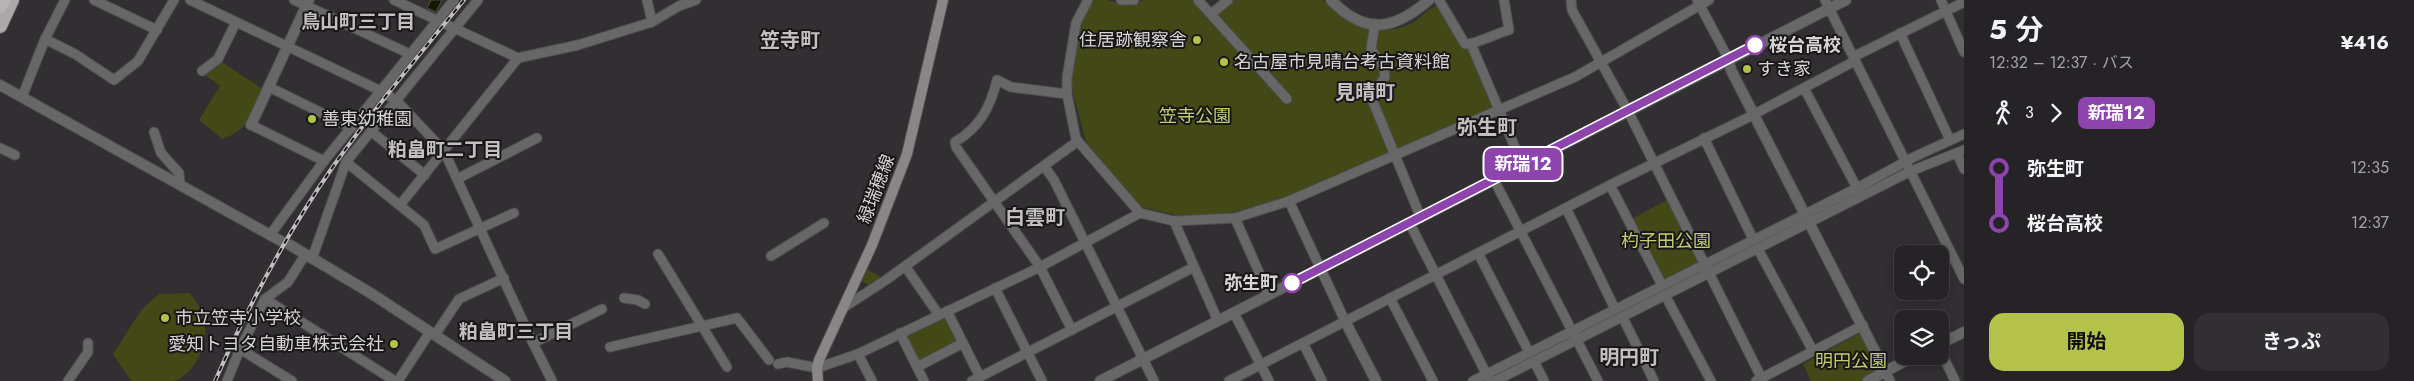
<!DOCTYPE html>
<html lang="ja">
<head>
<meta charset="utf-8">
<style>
  :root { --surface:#252325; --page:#312f32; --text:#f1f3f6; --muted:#a3a4a7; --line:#424042; --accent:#b4c24a }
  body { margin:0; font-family:Jost,"Noto Sans JP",sans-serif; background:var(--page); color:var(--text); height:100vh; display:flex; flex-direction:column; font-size:19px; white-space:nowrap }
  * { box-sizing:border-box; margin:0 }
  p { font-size:16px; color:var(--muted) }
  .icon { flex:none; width:28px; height:28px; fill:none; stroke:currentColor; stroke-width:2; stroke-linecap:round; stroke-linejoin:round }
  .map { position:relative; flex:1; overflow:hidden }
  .side { display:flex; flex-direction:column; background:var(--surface); width:450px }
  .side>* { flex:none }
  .badge { padding:0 10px; border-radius:8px; font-size:18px; line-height:32px }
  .fabs { position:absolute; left:1894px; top:245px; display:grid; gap:10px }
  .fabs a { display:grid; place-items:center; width:55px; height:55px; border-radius:10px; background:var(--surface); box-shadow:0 2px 12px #0003,0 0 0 1px var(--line); font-size:25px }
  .map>.badge { position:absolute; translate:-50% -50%; box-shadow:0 0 0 2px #fff }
  .legs { display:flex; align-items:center; gap:8px; height:55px; padding:0 25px; font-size:16px }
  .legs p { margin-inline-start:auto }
  .summary { display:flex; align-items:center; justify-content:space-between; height:85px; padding:0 25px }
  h1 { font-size:28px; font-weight:700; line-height:38px }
  .primary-button { display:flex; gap:10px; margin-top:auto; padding:10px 25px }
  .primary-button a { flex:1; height:58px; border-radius:15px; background:var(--accent); color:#111; font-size:20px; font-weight:700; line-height:58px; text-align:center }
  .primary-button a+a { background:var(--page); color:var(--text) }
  ul { padding:0 25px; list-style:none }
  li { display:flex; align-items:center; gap:18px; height:55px; font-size:19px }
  li i { display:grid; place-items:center; width:8px; height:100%; margin:0 6px; background:currentColor }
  li i::after { content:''; width:12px; height:12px; margin:-6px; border:4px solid; border-radius:50%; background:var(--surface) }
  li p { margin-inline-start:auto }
  li:first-child i { background:linear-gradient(#0000 50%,currentColor 0) }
  li:last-child i { background:linear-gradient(currentColor 50%,#0000 0) }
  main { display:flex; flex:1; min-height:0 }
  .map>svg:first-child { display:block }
  .green { fill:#424816 }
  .water { fill:#161900; stroke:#505140 }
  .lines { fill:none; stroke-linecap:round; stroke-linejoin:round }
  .minor-casing { stroke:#4f4d4f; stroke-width:11 }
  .tertiary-casing { stroke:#4f4d4f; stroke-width:12 }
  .secondary-casing { stroke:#4f4d4f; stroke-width:12 }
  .trunk-casing { stroke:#4f4d4f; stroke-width:16 }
  .motorway-casing { stroke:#4f4d4f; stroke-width:17 }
  .minor { stroke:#686768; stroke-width:9 }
  .tertiary { stroke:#686768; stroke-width:10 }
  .secondary { stroke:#888687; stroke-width:10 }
  .trunk { stroke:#aba8aa; stroke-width:14 }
  .motorway { stroke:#b6b3b5; stroke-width:15 }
  .rail-casing { stroke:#c0bebf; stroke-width:4 }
  .rail { stroke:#181718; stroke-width:2; stroke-dasharray:5.5; stroke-linecap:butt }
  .line-1-casing { stroke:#fff; stroke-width:11 }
  .line-1 { stroke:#8e44ad; stroke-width:8 }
  .poi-dot { fill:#b4c24a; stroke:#181718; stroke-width:2 }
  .stop-1-dot { fill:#fff; stroke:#8e44ad; stroke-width:2.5 }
  .labels { text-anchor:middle; stroke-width:4; stroke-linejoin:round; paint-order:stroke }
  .poi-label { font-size:18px; fill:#d6d4d5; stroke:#181718; text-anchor:start }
  .stop-label { font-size:18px; font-weight:bold; fill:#d6d4d5; stroke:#181718; text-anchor:start }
  .park-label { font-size:18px; fill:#c0cd6f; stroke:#181718 }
  .street-label { font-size:18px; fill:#d6d4d5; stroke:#181718 }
  .neighbourhood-label { font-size:19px; font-weight:bold; fill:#c2bfc1; stroke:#181718 }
  .quarter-label { font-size:20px; font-weight:bold; fill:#c2bfc1; stroke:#181718 }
</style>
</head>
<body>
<main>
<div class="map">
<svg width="1964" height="381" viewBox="0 0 1964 381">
  <rect width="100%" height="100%" fill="#312f31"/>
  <g class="green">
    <path d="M1094 0H1107L1124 5 1145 0H1192L1212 18 1232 0H1323C1347 24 1381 40 1414 22 1422 17 1429 6 1439 6L1462 48 1470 50 1494 109 1288 198 1222 215 1180 216 1140 207 1086 142 1071 85 1081 22Z"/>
    <path d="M217 59 263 89C251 113 249 131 222 139L199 120 220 86 205 75Z"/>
    <polygon points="1670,198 1703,264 1663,285 1630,220"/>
    <polygon points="866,269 883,278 870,286 860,280"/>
    <path d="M190 293C197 302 204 312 205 324 208 344 195 374 174 381 162 381 144 381 131 381L113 354 142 309 159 294Z"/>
    <polygon points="947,315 961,343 919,364 905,336"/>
    <polygon points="1860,333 1879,371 1862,381 1811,381 1803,364"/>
  </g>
  <polygon class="water" points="431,0 442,0 436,12 427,8"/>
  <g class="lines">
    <g class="minor-casing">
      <g id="minor">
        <polyline points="94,0 157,30"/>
        <polyline points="190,0 381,91 397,101 444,151 533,343 552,381"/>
        <polyline points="294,0 410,54"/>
        <polyline points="394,0 518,58 578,45 652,22 679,6 696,0"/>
        <polyline points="647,0 652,22"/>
        <polyline points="1088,0 1076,23 1067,78 1067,94 1076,139 1140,213"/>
        <polyline points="1121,0 1134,0"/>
        <polyline points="1198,0 1287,99"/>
        <path d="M1439 0 1465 44C1476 45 1496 33 1509 30L1504 0"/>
        <polyline points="1571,0 1572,10 1628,111 1763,381"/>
        <polyline points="1697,0 1728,58"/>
        <polyline points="1825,0 1964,279"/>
        <polyline points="1941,0 1964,52"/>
        <polyline points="1211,14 1228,0"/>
        <polyline points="1375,24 1371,49 1384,69 1385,77 1371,97 1421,218"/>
        <polyline points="1900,33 1950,140"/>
        <polyline points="45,39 75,54 114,80 138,61 174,0"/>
        <polyline points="1471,44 1522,164"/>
        <polyline points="202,71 218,59 236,22"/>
        <polyline points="269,87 352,128"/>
        <polyline points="1804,88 1857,188"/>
        <path d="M1067 94 1011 87 997 80C990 108 980 127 955 142L956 147 1040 267 1072 330"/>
        <polyline points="22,97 45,39 65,0"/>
        <polyline points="251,125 324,161"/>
        <polyline points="154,132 161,153 179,173 180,184"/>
        <polyline points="372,132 425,175"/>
        <polyline points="1704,138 1753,239"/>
        <polyline points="0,148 15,155"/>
        <polyline points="1957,153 1964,169"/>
        <polyline points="346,162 424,225 435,249 514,213"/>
        <polyline points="1044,166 1054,180 1154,381"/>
        <polyline points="1493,178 1598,381"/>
        <polyline points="457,179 537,138"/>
        <polyline points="1610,185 1662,285"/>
        <polyline points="1289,201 1345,321"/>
        <polyline points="400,205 518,58"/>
        <polyline points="1566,208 1615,309"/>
        <polyline points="1235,218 1269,295"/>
        <polyline points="1174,221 1218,321"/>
        <polyline points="1410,224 1489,379"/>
        <polyline points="270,235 324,161 454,0"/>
        <polyline points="1758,249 1813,351"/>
        <polyline points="1478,253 1529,352"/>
        <polyline points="658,254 727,367"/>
        <polyline points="771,256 824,223"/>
        <polyline points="312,259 346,162 478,0"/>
        <polyline points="905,266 939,315"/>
        <polyline points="995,288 1042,381"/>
        <polyline points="1665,295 1711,381"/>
        <polyline points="624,298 638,300 645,304"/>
        <polyline points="1390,298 1433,381"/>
        <polyline points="265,299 395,381"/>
        <polyline points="843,308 886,280 1078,141"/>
        <polyline points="947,311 980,377"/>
        <polyline points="1234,313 1269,381"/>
        <polyline points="1623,318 1654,381"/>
        <polyline points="900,333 924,381"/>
        <polyline points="435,335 459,299 504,278"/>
        <polyline points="533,343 602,309"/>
        <polyline points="1303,343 1322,381"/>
        <polyline points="610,347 737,318 769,360"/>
        <polyline points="240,349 292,381"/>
        <polyline points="1940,350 1955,381"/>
        <polyline points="858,354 872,381"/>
        <polyline points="1534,361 1544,381"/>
        <polyline points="778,364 787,362 817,368 858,354 1040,267 1140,213 1174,221 1235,218 1289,201 1575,77 1709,0"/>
        <polyline points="917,367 963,343"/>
        <polyline points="1885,371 1890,381"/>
        <polyline points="68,381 88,352 88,343"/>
        <polyline points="227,381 240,349 265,299 288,282 305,255"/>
        <polyline points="398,381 430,332"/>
        <polyline points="972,381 1194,267"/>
        <polyline points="1229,381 1620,180 1745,119 1851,63 1857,55 1964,2"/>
        <polyline points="1473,381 1857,188 1914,157 1964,134"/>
        <polyline points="1495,381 1911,171 1964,150"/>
        <polyline points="1756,381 1863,325"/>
      </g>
    </g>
    <g class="tertiary-casing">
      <g id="tertiary">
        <path d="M1331 0C1366 36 1394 30 1429 0"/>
        <polyline points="1728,58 1731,70 1885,371"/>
        <polyline points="0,85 281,241"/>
        <polyline points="251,125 309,0"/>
        <polyline points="290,245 372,294 505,381"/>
        <polyline points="1345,321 1376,381"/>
        <polyline points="1940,344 1964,332"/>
        <polyline points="1100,381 1846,0"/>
        <polyline points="1868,381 1914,356"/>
      </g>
    </g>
    <g class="secondary-casing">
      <polyline id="secondary" points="818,381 817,368 819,360 872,245 907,154 943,0"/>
    </g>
    <g class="trunk-casing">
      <polyline id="trunk" points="0,26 12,0"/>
    </g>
    <g class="motorway-casing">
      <polyline id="motorway" points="0,6 3,0"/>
    </g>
    <use href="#minor" class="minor"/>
    <use href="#tertiary" class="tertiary"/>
    <use href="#secondary" class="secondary"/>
    <use href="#trunk" class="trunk"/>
    <use href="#motorway" class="motorway"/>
    <g class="rail-casing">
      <path id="rail" d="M215 381C248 306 286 235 332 168 373 110 419 55 464 0"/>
    </g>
    <use href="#rail" class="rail"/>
  </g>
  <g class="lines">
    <g class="line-1-casing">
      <polyline id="line-1" points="1292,283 1755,45"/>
    </g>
    <use href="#line-1" class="line-1"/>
  </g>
  <g class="poi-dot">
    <circle cx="1197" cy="40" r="5"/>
    <circle cx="1224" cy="62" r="5"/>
    <circle cx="1747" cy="69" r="5"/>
    <circle cx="312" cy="119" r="5"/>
    <circle cx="165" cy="318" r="5"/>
    <circle cx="394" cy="344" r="5"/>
  </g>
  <g class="stop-1-dot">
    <circle cx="1755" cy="45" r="9"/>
    <circle cx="1292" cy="283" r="9"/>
  </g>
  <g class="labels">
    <g class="poi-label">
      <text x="1187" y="46" text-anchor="end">住居跡観察舎</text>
      <text x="1234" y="68">名古屋市見晴台考古資料館</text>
      <text x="1757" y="75">すき家</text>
      <text x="322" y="125">善東幼稚園</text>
      <text x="175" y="324">市立笠寺小学校</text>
      <text x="384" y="350" text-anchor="end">愛知トヨタ自動車株式会社</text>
    </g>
    <g class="stop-label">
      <text x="1769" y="51">桜台高校</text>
      <text x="1278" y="289" text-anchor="end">弥生町</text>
    </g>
    <g class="park-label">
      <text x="1195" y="122">笠寺公園</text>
      <text x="1666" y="247">杓子田公園</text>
      <text x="1851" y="367">明円公園</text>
    </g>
    <g class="street-label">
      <text transform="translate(876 189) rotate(-69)" y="6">緑瑞穂線</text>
    </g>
    <g class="neighbourhood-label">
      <text x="358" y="28">鳥山町三丁目</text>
      <text x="445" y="156">粕畠町二丁目</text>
      <text x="516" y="338">粕畠町三丁目</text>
    </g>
    <g class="quarter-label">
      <text x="790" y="47">笠寺町</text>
      <text x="1365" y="99">見晴町</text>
      <text x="1487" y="134">弥生町</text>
      <text x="1035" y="224">白雲町</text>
      <text x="1629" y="364">明円町</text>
    </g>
  </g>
</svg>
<div class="fabs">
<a><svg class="icon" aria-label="locate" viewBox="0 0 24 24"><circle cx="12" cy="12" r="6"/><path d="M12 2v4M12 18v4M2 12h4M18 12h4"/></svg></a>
<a><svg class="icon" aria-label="layers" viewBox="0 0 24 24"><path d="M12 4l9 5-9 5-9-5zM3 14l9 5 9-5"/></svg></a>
</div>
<b class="badge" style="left:1523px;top:164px;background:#8e44ad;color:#fff">新瑞12</b>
</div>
<section class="side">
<div class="summary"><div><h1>5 分</h1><p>12:32 – 12:37 · バス</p></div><b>¥416</b></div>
<div class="legs"><svg class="icon" aria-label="walk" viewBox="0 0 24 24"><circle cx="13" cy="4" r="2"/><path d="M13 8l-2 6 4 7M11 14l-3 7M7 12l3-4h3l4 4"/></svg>3<svg class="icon" aria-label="forward" viewBox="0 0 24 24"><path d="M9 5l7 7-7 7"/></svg><b class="badge" style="background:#8e44ad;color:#fff">新瑞12</b></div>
<ul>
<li><i style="color:#8e44ad"></i><b>弥生町</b><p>12:35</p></li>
<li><i style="color:#8e44ad"></i><b>桜台高校</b><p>12:37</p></li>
</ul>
<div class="primary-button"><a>開始</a><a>きっぷ</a></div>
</section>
</main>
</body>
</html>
